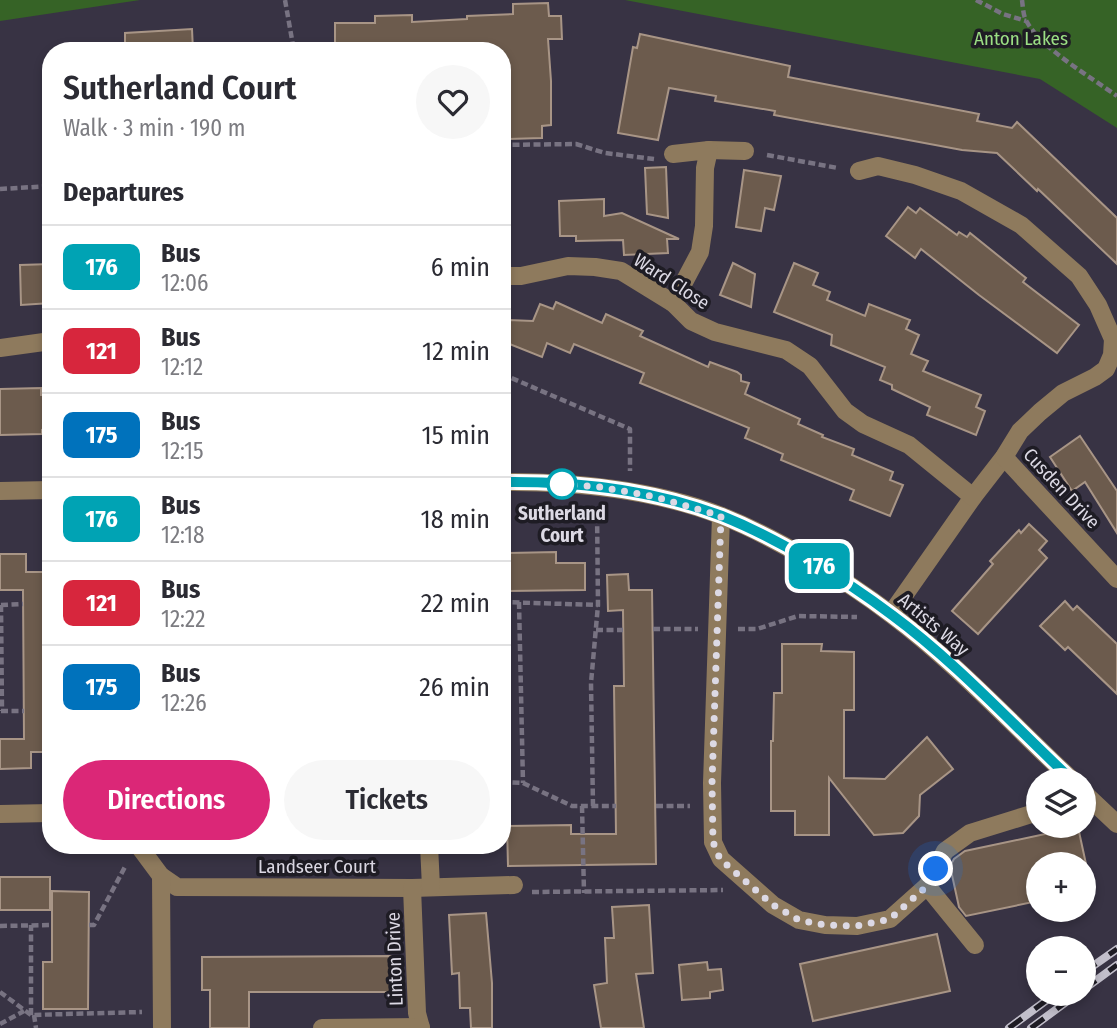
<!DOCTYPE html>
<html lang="en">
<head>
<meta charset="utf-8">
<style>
  :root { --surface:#fff; --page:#f7f7f7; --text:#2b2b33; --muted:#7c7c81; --line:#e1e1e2; --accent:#db2777 }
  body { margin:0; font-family:"Fira Sans Condensed",sans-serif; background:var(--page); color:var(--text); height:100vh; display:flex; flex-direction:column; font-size:26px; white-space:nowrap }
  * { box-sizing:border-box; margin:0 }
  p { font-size:23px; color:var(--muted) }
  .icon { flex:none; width:38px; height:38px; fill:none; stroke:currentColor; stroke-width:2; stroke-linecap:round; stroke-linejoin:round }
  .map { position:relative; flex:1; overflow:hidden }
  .drawer { position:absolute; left:42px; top:42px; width:469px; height:812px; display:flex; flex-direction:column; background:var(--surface); border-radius:28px; box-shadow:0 4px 10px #0003 }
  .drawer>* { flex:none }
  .badge { padding:0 14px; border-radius:10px; font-size:24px; line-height:46px }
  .buttons { position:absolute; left:1026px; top:768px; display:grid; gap:14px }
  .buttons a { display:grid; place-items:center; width:70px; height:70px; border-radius:50%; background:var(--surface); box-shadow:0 4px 10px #0003; font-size:35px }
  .you { position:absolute; width:35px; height:35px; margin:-18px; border:5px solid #fff; border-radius:50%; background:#1a73e8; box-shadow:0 0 0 10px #1a73e833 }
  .map>.badge { position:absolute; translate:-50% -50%; box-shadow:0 0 0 4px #fff }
  h2 { padding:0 21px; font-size:26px; line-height:63px }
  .round { display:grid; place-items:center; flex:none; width:74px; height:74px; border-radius:37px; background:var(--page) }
  .head { display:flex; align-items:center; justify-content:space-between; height:119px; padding:0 21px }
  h1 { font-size:33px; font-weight:600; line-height:52px }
  .button { display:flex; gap:14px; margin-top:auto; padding:14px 21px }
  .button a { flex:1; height:80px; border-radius:42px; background:var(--accent); color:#fff; font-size:28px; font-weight:600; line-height:80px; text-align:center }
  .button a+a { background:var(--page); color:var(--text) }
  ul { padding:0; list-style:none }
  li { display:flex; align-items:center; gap:21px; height:84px; padding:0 21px; border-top:2px solid var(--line) }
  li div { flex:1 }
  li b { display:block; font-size:26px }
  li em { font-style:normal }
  li .badge { min-width:77px; font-weight:700; text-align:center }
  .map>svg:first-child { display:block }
  .green { fill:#366326 }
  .building { fill:#6c5b4d; stroke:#a89586; stroke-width:2 }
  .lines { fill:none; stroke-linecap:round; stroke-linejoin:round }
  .path { stroke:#787382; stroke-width:4.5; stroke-dasharray:7 3.5; stroke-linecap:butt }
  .minor { stroke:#8e7a5d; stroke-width:18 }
  .rail-casing { stroke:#c2bfcb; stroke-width:8 }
  .rail { stroke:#1e1c24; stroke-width:5; stroke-dasharray:16; stroke-linecap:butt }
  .line-casing { stroke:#fff; stroke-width:16 }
  .line { stroke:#00a3b4; stroke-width:10 }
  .walk { stroke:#dcd9e4; stroke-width:7; stroke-dasharray:0 12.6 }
  .stop-dot { fill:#fff; stroke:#00a3b4; stroke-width:3.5 }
  .labels { text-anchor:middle; stroke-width:7; stroke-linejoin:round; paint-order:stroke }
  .park-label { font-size:19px; fill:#9bde84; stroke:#1e1c24 }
  .street-label { font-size:19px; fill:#dcd9e4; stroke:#1e1c24 }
  .stop-label { font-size:19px; font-weight:bold; fill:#dcd9e4; stroke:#1e1c24 }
</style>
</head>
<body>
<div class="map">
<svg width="1117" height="1028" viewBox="0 0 1117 1028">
  <rect width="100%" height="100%" fill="#383344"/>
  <g class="green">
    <polygon points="0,0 140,0 0,21"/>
    <polygon points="625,0 1117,0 1117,128 1040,79"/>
  </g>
  <g class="building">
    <polygon points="548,3 549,16 561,16 562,39 548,39 551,81 551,125 542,126 542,138 507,139 506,126 503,126 502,51 335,51 335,23 375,23 375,16 412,15 412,22 467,19 467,16 513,14 513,4"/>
    <polygon points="192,29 193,51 125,51 125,33"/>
    <polygon points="640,34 790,66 788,77 979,114 977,121 1012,128 1017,122 1117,218 1117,264 1038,189 1037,191 997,153 962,150 774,115 775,111 715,101 716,96 669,88 658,140 618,133 633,47 637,48"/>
    <polygon points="666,167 668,218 647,214 645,168"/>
    <polygon points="744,170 781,176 774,210 765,208 761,231 736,227"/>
    <polygon points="604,199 604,216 622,213 679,239 667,239 668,253 624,255 623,240 576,241 576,236 560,236 559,201"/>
    <polygon points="908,207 916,213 920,208 957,235 959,232 967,237 970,233 1026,278 1023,282 1079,325 1057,353 979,295 921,249 915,258 886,236"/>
    <polygon points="733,263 755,274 751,307 720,295"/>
    <polygon points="794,263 818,273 813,285 830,292 827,300 865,316 869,304 910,320 906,329 919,335 911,354 928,361 923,371 981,395 976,407 985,411 976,435 927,415 930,407 892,389 892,385 880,380 885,367 831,345 832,335 774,312"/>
    <polygon points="51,264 51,303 21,305 20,265"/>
    <polygon points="556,302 602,323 606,314 643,331 640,336 708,367 710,362 737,372 741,375 741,381 749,383 745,394 800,419 798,424 823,435 822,437 854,449 852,455 893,472 890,480 903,485 890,516 850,500 854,490 781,460 783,454 745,438 749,428 640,383 644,373 574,344 570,353 547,343 542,357 507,343 508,320 533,321 540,304 553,309"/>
    <polygon points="41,388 41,395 51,395 51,429 42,430 42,434 0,435 0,389"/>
    <polygon points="1080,436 1117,491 1117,533 1085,482 1072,491 1050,457"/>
    <polygon points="1029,524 1047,541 1039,550 1047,558 978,634 952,611 993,564 990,561 1019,530 1021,533"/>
    <polygon points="556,552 556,563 585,563 585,590 502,591 502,553"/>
    <polygon points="0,554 26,554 26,572 51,572 51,752 31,752 31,768 0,769 0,739 24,739 23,590 0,590"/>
    <polygon points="628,574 629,590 652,590 656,864 508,866 507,826 571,825 571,834 616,834 614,686 624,686 623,610 608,611 607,575"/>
    <polygon points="1065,601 1073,610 1077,606 1117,644 1117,694 1068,647 1065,650 1040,626"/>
    <polygon points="782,644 822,644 821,651 854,652 854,710 844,710 844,778 885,779 927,737 953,769 920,795 919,816 903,833 874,835 829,778 829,835 795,835 795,811 771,811 771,741 773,741 774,693 782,693"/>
    <polygon points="1078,827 1086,864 1038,864 1038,901 966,916 959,907 950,866 954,859 965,851"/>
    <rect x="0" y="877" width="50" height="33"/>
    <polygon points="52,891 89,892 88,1009 43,1009 43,962 52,962"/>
    <polygon points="649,905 653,973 636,974 644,1028 601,1028 594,985 607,983 605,938 614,938 612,907"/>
    <polygon points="486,913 492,983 492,1028 471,1028 470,1008 460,1008 459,973 452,974 449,915"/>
    <polygon points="937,934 950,991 813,1021 800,964"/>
    <polygon points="393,956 393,992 249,992 249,1028 210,1028 210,990 202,990 202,957"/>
    <polygon points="707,962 708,970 721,969 723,990 710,992 710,998 682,1000 679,965"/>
  </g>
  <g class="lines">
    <g class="path">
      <polyline points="285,0 294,51"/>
      <polyline points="976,0 1003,14 1026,21"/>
      <path d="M1022 0C1023 7 1023 16 1027 22 1041 48 1092 78 1117 96"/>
      <polyline points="502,145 576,144 605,153 654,159"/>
      <polyline points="767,155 838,168"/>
      <polyline points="0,189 51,186"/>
      <polyline points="502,374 630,429 630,471"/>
      <polyline points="502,602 598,605"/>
      <polyline points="519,602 523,783"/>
      <polyline points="1,605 2,711"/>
      <polyline points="1,605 23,604"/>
      <polyline points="653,629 698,629"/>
      <polyline points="738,629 757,629 798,616 857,617"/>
      <polyline points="596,630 623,630"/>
      <polyline points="1,711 24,711"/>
      <polyline points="502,782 523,783 572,806 616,806"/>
      <polyline points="582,806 584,893"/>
      <polyline points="593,806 591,683 598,605 597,509"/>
      <polyline points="656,806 690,806"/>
      <polyline points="532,892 723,890"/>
      <polyline points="89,925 94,925 126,865"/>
      <polyline points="0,926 52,925"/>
      <polyline points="0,992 31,1015 142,1012"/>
      <polyline points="31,1015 31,925"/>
      <polyline points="34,1015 36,1028"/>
      <polyline points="0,1024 24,1011"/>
    </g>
    <g class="minor">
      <polyline points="709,150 745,151"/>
      <polyline points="859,171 878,166 915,175 961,191 1021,225 1079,276 1098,305 1113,339 1112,355 1106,369 1095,377 1063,393 1040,412 1020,431 1004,457 973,497 891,614"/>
      <polyline points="502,276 521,276 568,266 595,267 621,271 673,303 691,321 715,332 786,350 810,366 845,411 863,424 909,445 973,497"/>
      <polyline points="673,303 700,252 704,226 705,168 709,150 673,154"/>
      <polyline points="0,348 51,341"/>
      <polyline points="1004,457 1117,579"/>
      <path d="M502 482C573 481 656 490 722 516 779 539 843 578 892 615 956 663 1013 725 1072 780"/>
      <polyline points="0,491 51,490"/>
      <polyline points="721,516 712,783 713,842 721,859 773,905 799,920 825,925 857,926 890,919 927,886 945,851 970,833 1038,812"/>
      <polyline points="1083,792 1117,824"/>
      <polyline points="0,814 51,813"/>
      <polyline points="138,845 161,876 177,887 412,888 514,885"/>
      <polyline points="429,845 431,887"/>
      <polyline points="161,876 162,1028"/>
      <polyline points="927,886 975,945"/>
      <polyline points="412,888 417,1013 421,1028"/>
      <polyline points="322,1028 421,1027"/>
    </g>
    <g class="rail-casing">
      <g id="rail">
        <polyline points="1083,973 1117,949"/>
        <polyline points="1083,990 1117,965"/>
        <polyline points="1009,1028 1055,994"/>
        <polyline points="1031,1028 1077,994"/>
      </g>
    </g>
    <use href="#rail" class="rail"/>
  </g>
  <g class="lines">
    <g class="line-casing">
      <path id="line" d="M502 482C575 481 654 490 722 516 779 539 843 578 892 615 957 663 1013 725 1072 780"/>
    </g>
    <use href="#line" class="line"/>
    <polyline class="walk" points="562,484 600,487 656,497 721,516 712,783 713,842 720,859 773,905 799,920 825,925 857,926 890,919 927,886 936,869"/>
  </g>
  <circle class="stop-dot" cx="562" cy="484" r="14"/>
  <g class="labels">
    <g class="park-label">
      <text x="1021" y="45">Anton Lakes</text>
    </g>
    <g class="street-label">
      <text transform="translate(672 281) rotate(33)" y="7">Ward Close</text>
      <text transform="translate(1062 488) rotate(47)" y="7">Cusden Drive</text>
      <text transform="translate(934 624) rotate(40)" y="7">Artists Way</text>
      <text x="317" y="873">Landseer Court</text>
      <text transform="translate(394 959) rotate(-92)" y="7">Linton Drive</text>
    </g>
    <g class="stop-label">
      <text x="562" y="520">Sutherland<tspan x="562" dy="22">Court</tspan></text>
    </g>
  </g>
</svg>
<div class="buttons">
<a><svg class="icon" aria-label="layers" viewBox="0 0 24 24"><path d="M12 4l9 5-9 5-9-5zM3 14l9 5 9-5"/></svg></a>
<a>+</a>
<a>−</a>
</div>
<div class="you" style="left:936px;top:869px"></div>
<b class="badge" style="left:819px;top:566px;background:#00a3b4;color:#fff">176</b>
<section class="drawer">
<div class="head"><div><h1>Sutherland Court</h1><p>Walk · 3 min · 190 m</p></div><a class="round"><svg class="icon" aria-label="heart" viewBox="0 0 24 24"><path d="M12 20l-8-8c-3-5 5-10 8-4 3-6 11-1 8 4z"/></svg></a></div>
<h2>Departures</h2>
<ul>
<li><span class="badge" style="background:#00a3b4;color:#fff">176</span><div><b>Bus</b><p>12:06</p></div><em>6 min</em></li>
<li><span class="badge" style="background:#d7263d;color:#fff">121</span><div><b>Bus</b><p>12:12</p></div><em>12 min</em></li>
<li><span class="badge" style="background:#0072bc;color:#fff">175</span><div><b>Bus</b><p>12:15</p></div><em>15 min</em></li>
<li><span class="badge" style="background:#00a3b4;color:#fff">176</span><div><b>Bus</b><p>12:18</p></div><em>18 min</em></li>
<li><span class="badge" style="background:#d7263d;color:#fff">121</span><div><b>Bus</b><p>12:22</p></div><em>22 min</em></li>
<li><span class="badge" style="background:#0072bc;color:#fff">175</span><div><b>Bus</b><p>12:26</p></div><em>26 min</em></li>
</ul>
<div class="button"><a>Directions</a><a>Tickets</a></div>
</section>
</div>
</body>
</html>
